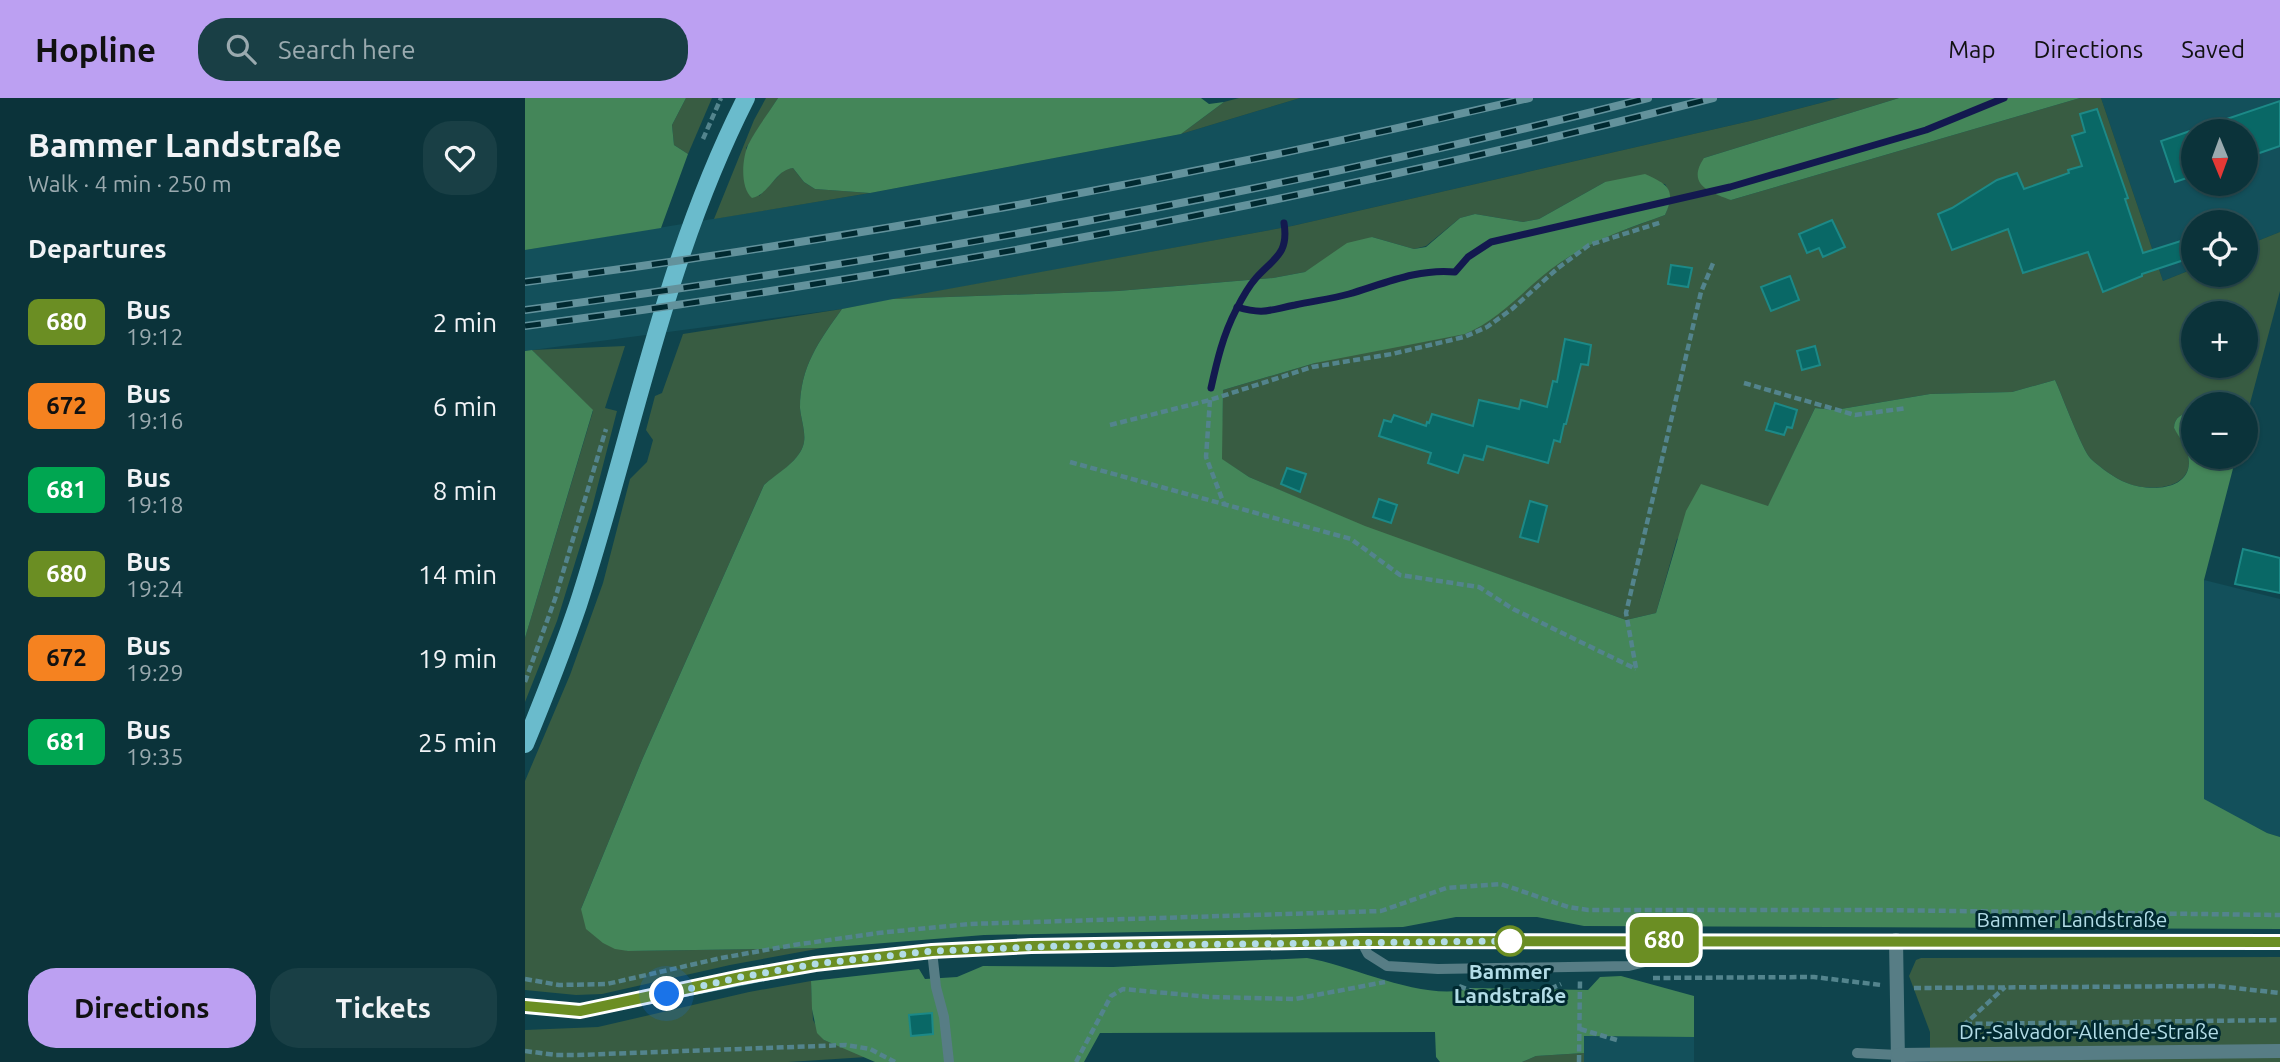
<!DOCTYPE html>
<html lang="en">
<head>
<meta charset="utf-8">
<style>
  :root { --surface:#0b333a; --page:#193f45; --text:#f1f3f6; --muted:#9aaaaf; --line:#2b4e54; --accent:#bca0f2 }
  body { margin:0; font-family:Ubuntu,sans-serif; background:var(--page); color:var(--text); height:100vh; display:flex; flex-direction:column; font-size:26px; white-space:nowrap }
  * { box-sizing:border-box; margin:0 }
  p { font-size:23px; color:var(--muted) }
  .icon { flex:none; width:38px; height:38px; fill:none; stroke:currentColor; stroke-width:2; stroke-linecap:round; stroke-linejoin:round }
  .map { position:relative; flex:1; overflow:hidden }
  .panel { display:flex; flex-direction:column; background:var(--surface); width:525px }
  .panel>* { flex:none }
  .badge { padding:0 14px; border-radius:10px; font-size:24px; line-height:46px }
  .needle { width:46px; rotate:179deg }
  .tools { position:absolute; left:1656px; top:21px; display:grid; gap:14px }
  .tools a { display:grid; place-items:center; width:77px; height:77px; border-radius:50%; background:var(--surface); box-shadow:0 2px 5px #0004,0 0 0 2px var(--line); font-size:35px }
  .you { position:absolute; width:35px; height:35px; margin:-18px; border:5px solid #fff; border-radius:50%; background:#1a73e8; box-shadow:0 0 0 10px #1a73e833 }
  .map>.badge { position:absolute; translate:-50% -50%; box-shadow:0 0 0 4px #fff }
  h2 { padding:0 28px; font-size:26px; line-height:63px }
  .round { display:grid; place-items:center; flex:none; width:74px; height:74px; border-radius:28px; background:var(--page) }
  .overview { display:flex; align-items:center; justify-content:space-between; height:119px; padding:0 28px }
  h1 { font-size:33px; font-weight:700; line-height:52px }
  .button { display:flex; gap:14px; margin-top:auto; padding:14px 28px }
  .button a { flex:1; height:80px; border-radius:28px; background:var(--accent); color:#111; font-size:28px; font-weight:700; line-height:80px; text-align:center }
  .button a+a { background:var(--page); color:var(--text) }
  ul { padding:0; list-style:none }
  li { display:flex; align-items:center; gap:21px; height:84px; padding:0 28px }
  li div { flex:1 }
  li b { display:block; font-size:26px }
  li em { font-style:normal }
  li .badge { min-width:77px; font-weight:700; text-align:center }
  header { display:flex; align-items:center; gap:42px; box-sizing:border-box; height:98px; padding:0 35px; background:var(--accent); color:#111 }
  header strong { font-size:33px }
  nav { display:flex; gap:38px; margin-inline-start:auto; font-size:24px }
  .search { width:490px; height:63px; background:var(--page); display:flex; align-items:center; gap:18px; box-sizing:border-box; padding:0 24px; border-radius:28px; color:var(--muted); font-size:26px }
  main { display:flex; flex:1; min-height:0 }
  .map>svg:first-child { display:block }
  .built { fill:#13505b; fill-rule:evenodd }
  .green { fill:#385c42; fill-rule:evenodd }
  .forest { fill:#448659 }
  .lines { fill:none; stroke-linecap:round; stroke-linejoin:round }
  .stream { stroke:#13194f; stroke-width:7 }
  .building { fill:#096866; stroke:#1c8987; stroke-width:2 }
  .path { stroke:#53848d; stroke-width:4.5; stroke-dasharray:7 3.5; stroke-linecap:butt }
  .lane { stroke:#577d85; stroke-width:10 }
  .street { stroke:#577d85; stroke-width:14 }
  .secondary { stroke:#62a0ad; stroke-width:14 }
  .primary { stroke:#6abbcc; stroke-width:18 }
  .rail-casing { stroke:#63929c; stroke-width:8 }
  .rail { stroke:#002930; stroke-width:5; stroke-dasharray:16; stroke-linecap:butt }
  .line-casing { stroke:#fff; stroke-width:16 }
  .line { stroke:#6b8e23; stroke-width:10 }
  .walk { stroke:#b2dce6; stroke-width:7; stroke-dasharray:0 12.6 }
  .stop-dot { fill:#fff; stroke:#6b8e23; stroke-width:3.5 }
  .labels { text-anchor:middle; stroke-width:6; stroke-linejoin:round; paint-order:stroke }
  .street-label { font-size:21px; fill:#b2dce6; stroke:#002930 }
  .stop-label { font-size:21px; font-weight:bold; fill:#b2dce6; stroke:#002930 }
</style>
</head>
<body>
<header>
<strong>Hopline</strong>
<div class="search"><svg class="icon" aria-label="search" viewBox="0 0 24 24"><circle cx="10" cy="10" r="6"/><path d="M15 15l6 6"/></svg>Search here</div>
<nav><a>Map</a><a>Directions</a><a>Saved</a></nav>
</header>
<main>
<section class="panel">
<div class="overview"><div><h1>Bammer Landstraße</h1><p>Walk · 4 min · 250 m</p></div><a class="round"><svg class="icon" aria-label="heart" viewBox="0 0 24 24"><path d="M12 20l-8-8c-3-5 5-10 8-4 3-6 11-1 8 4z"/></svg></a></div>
<h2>Departures</h2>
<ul>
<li><span class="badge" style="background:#6b8e23;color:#fff">680</span><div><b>Bus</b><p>19:12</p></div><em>2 min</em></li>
<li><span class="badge" style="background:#f58220;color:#111">672</span><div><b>Bus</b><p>19:16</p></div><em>6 min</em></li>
<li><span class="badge" style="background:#00a651;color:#fff">681</span><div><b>Bus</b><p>19:18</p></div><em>8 min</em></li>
<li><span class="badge" style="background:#6b8e23;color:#fff">680</span><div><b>Bus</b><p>19:24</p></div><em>14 min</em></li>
<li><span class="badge" style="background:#f58220;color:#111">672</span><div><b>Bus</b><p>19:29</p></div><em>19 min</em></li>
<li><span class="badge" style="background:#00a651;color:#fff">681</span><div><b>Bus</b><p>19:35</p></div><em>25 min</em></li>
</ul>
<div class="button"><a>Directions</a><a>Tickets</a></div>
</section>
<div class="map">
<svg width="1755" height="964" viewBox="0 0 1755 964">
  <rect width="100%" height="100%" fill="#0f444d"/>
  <g class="built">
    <polygon points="775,0 1315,0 1234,21 767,128 317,211 0,253 0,152 345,95 656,36"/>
    <path d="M1576 0H1755V134L1720 148V124H1668V171L1638 183ZM1668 33H1720V86H1668Z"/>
    <polygon points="1679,482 1755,501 1755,739 1742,735 1679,702"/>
    <polygon points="1059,938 1169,939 1169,964 1059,964"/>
  </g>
  <g class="green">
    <polygon points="161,0 187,0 163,56 149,47 147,27"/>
    <polygon points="241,0 253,0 221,50 234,98 260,71 268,70 279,84 290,91 345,95 189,121 229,22"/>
    <polygon points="714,0 775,0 656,36 699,4"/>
    <path d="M1315 0H1374L1179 60 1206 102 1555 0H1576L1638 183 1668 171V177H1720V148L1755 134V193L1720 324V306H1668V314C1658 315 1649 319 1649 330 1656 340 1664 352 1664 365 1663 393 1621 393 1602 385 1589 380 1576 370 1566 361 1557 352 1537 297 1530 282L1487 294 1405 296 1310 312 1290 310 1243 409 1152 441 1131 515 1101 522 840 429 724 379 696 361 698 292 790 265 1034 165 1066 144 1140 117C1145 105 1147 97 1140 86L1080 84 1014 121 998 124 950 116 935 120 901 148 889 151 847 139 780 174 748 180 593 193 368 201 767 128 1234 21ZM1668 215H1720V268H1668Z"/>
    <path d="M317 211C294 243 275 269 275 310 276 322 282 337 278 348 273 364 251 377 239 387L117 662 56 811 102 853 297 850 205 867 77 896 51 897 0 892V683L45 577 78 485 105 381 122 364 128 342 121 332 130 298 137 295 158 236Z"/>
    <polygon points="100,248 80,310 92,313 67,410 32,523 0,604 0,540 68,313 7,252"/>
    <polygon points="1755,859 1755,964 1405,964 1405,934 1384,878 1391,862 1396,860"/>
    <polygon points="286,883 288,922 299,942 342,959 263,964 0,964 0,932 73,929 224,894"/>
    <polygon points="1059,955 1059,964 997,964 1011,958"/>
  </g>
  <g class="forest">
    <polygon points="0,0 161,0 147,27 149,47 163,56 136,130 0,152"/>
    <path d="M253 0H676L684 6 699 4 656 36 345 95 290 91 279 84 268 70C250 72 245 96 227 100 215 90 217 61 223 47 231 31 243 16 253 0Z"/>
    <path d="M1374 0H1555L1206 102C1185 94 1161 87 1179 60Z"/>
    <path d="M1120 76C1142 86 1152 91 1140 117 1104 130 1068 142 1036 164 1002 187 979 219 940 236L790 265 698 292 697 361 724 379 840 428 1101 522 1131 515 1161 413 1176 386 1243 408 1290 310 1310 312 1405 296 1487 294 1530 282C1537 297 1557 352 1566 361 1576 370 1589 380 1602 385 1621 393 1663 394 1664 365 1664 352 1655 341 1649 330 1649 319 1658 315 1668 314V359H1711L1679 482V701L1742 735 1755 739V831L1059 828 1012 819H931L878 829 459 837 297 850 103 853 90 851 78 845 61 831 56 811 117 662 239 387C251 376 273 364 278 348 282 337 276 322 275 310 275 269 294 243 317 211L368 201 593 193 748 180 780 174 822 145 847 139 889 151 901 149 935 120 950 116 998 124 1014 121 1080 84Z"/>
    <polygon points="7,252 68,312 0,540 0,253"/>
    <path d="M782 860C830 868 900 905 947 890L1063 892 1075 879 1096 878 1169 898V939L1059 938V955L1011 958 997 964H915L911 959 910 934 575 935 559 964H350L299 942 292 935 287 911 286 883 394 871 400 881 432 879 458 868 588 869Z"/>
  </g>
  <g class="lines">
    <g class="stream">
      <path d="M712 209C739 217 744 212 770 207 788 203 806 201 824 196 858 186 894 170 930 174L943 159 966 144 1205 89 1401 32 1479 0"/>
      <path d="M686 290C692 263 698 237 711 212 716 202 723 189 731 180 749 160 764 156 759 125"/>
    </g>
  </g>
  <g class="building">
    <polygon points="1755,3 1755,48 1720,60 1720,33 1675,33 1675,30"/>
    <polygon points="1572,11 1603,100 1600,101 1618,155 1659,142 1665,160 1617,176 1617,178 1578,194 1563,154 1498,175 1483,131 1427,152 1413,116 1427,110 1472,82 1492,75 1499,91 1544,75 1543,72 1557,68 1547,38 1560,34 1555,16"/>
    <polygon points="1668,32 1668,78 1650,84 1636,43"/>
    <polygon points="1307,122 1320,149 1298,159 1294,150 1282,155 1274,136"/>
    <polygon points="1146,167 1167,170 1163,189 1143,186"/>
    <polygon points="1265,178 1274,202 1246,213 1236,189"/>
    <polygon points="1040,241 1066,247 1063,267 1056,266 1041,326 1039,326 1035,344 1029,342 1023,365 962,348 958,362 939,357 933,375 903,365 906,355 854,338 859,322 866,324 869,317 901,328 902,324 904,325 907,316 948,328 954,302 994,311 996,302 1022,309 1028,283 1032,284"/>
    <polygon points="1290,248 1295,267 1277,272 1272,253"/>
    <polygon points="1250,305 1272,312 1267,330 1262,329 1259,337 1241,332"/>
    <polygon points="762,370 781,376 775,394 756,386"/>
    <polygon points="854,401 872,407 866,425 848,419"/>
    <polygon points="1005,403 1022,408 1013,444 995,439"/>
    <polygon points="1718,451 1755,460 1755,495 1710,486"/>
    <polygon points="407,915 408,936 386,938 384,917"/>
  </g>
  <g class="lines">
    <g class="path">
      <polyline points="178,41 196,0"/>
      <polyline points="1219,285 1330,317 1382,310"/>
      <polyline points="685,302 681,359 699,406"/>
      <polyline points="585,327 685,302 787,269 867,256 939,239 962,229 987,211 1033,170 1064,147 1137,124"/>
      <polyline points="545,364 826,441 875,477 954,489 988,511 1111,571"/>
      <polyline points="1111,570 1101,515 1176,194 1189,163"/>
      <polyline points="0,584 30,501 81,331"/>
      <polyline points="1128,880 1289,879 1356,887"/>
      <polyline points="0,881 34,887 82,886 196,860 269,847 353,835 444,826 856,813 921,790 976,786 1043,809 1063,812 1350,812 1755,817"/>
      <path d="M934 888C973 904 998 904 1036 886"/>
      <polyline points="1389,890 1692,888 1755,895"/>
      <polyline points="1440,926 1755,922"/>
      <polyline points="1055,931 1092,942"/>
      <polyline points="1437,939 1440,926 1480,889"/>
      <polyline points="0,953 31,957 53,957 321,947 345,951 370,964"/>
      <polyline points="551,964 586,898 598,891 684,899 770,901 860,884"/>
      <polyline points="1054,964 1055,882"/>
    </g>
    <g class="lane">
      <polyline points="836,843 843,856 862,868 913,871 1104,868 1124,863 1154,843"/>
      <polyline points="407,853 411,889 419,919 424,964"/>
      <polyline points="1332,955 1373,957"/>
    </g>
    <g class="street">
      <polyline points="1371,842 1373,963"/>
      <polyline points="1373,957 1755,953"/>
    </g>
    <polyline class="secondary" points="0,908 55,913 290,866 407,853 506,848 836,843 1755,844"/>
    <path class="primary" d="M0 646C19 600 37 554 53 507 109 335 138 164 221 0"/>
    <g class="rail-casing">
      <g id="rail">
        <path d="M0 184C337 140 673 78 1004 0"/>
        <path d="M0 212C377 162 754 94 1123 0"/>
        <path d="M0 228C400 176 797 100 1188 0"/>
      </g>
    </g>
    <use href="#rail" class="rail"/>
  </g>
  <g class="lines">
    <g class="line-casing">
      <polyline id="line" points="0,908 55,913 216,879 290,866 407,853 506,848 836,843 1755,844"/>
    </g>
    <use href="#line" class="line"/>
    <polyline class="walk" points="142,896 216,879 290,866 407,853 533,848 985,843"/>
  </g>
  <circle class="stop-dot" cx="985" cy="843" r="14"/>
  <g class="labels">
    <g class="street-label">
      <text x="1547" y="829">Bammer Landstraße</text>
      <text x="1564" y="941">Dr.-Salvador-Allende-Straße</text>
    </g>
    <g class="stop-label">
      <text x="985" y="881">Bammer<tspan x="985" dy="24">Landstraße</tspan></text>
    </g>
  </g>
</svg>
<div class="tools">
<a><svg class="needle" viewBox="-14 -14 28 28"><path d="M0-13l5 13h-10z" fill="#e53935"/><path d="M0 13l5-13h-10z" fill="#9aaaaf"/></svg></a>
<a><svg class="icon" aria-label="locate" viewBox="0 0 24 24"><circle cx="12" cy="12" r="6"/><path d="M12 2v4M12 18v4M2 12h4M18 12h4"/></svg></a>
<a>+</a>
<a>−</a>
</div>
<div class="you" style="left:142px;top:896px"></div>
<b class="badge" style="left:1139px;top:842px;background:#6b8e23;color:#fff">680</b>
</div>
</main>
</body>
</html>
